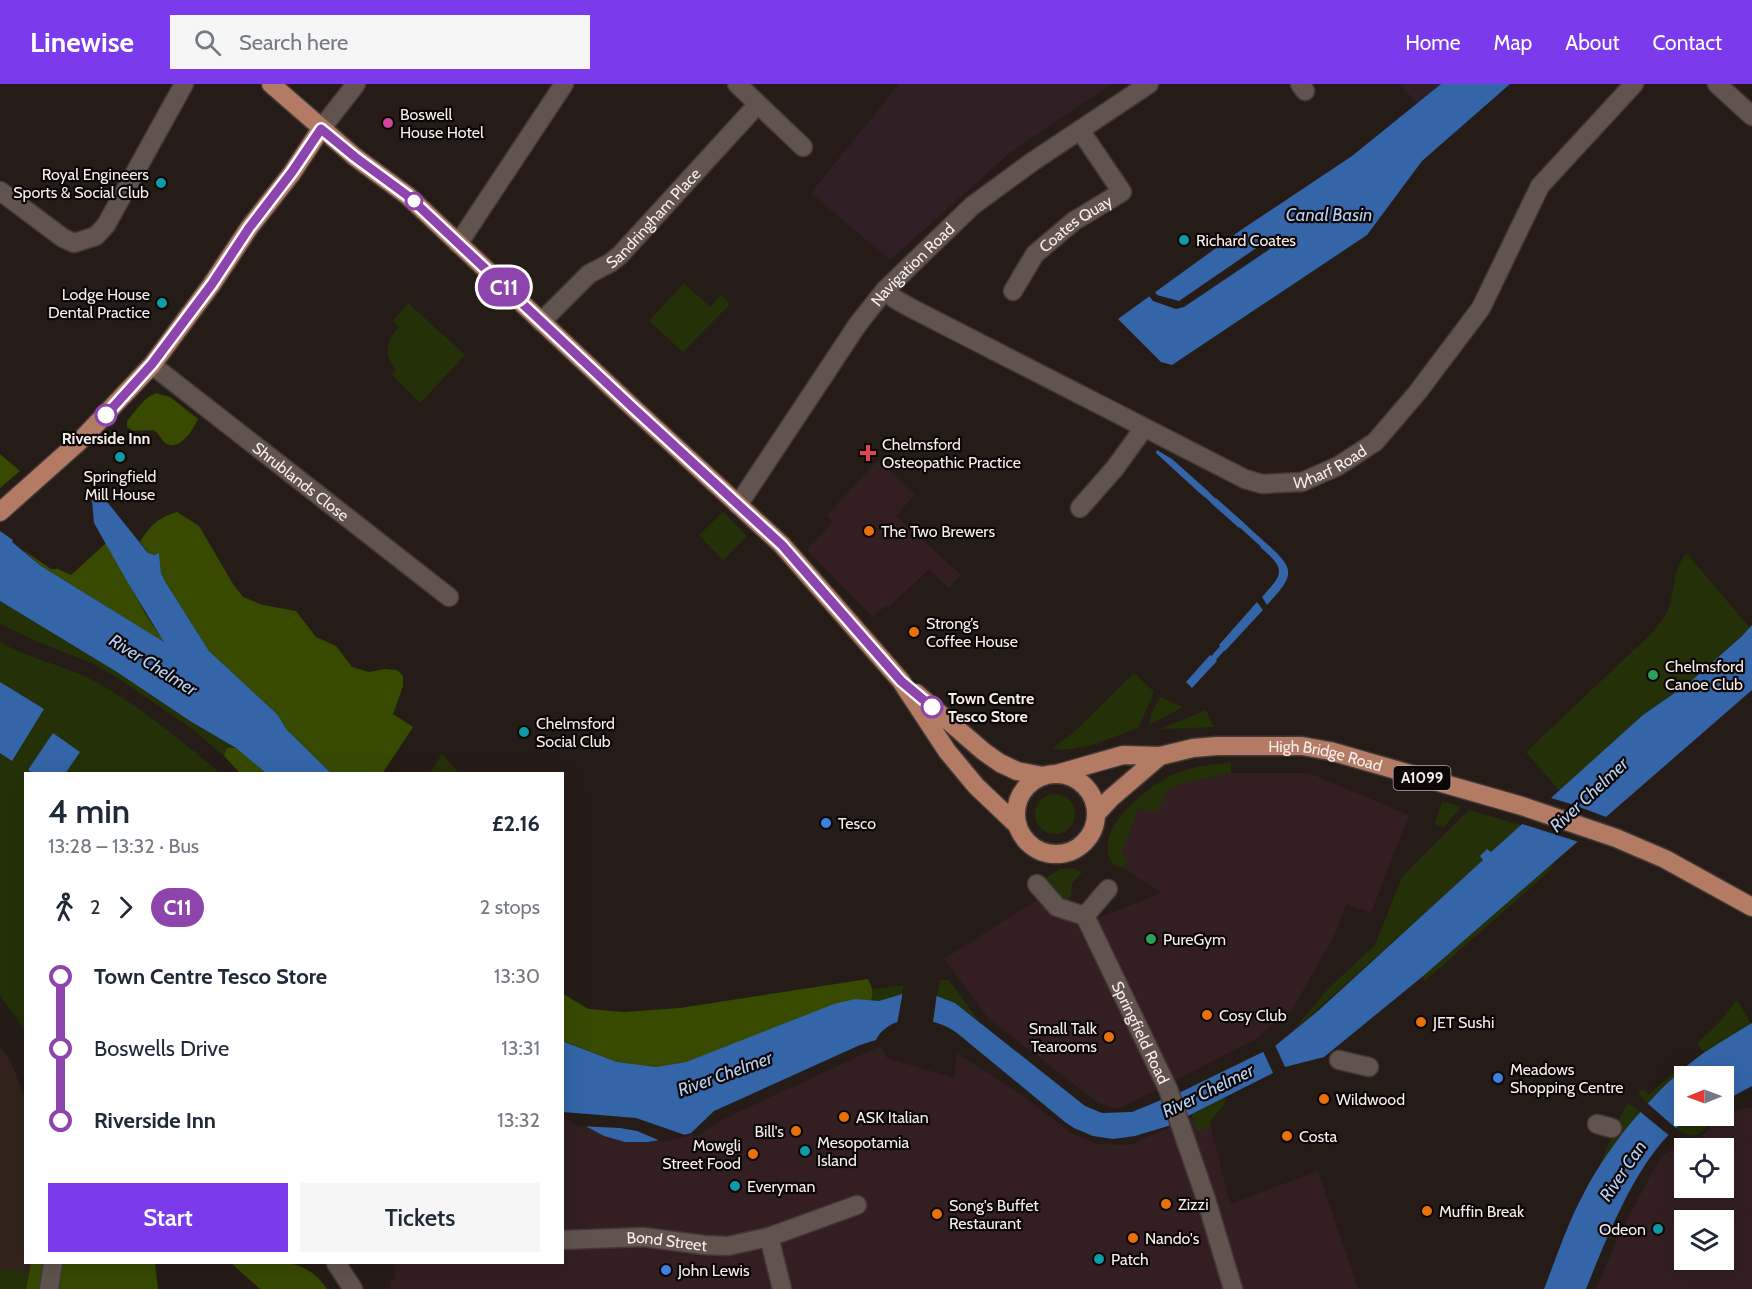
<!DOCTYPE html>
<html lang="en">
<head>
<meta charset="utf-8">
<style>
  :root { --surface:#fff; --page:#f6f6f7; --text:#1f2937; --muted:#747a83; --accent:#7c3aed }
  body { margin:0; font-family:Cabin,sans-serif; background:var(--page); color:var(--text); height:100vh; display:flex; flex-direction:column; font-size:22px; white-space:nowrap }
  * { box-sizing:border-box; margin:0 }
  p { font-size:20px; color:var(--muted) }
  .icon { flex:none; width:33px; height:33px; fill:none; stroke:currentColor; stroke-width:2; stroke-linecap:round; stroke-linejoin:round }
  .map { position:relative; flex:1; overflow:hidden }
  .side { position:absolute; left:24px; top:688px; width:540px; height:492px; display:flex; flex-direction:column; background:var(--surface); border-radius:0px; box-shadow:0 6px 24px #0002 }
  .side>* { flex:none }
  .badge { padding:0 12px; border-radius:20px; font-size:21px; line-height:39px }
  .needle { width:39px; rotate:269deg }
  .buttons { position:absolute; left:1674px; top:982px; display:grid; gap:12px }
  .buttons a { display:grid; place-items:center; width:60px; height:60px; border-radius:0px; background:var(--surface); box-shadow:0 6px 24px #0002; font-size:30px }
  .map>.badge { position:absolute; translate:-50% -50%; box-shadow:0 0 0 3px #fff }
  .legs { display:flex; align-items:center; gap:9px; height:66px; padding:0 24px; font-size:20px }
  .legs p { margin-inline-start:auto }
  .summary { display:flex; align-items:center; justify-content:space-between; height:102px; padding:0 24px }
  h1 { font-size:33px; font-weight:600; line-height:45px }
  .primary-button { display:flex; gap:12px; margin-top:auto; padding:12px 24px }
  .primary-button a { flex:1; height:69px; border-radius:0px; background:var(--accent); color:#fff; font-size:24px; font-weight:600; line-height:69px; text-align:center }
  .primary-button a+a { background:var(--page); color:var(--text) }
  ul { padding:0 24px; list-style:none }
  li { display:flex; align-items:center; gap:21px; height:72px; font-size:22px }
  li i { display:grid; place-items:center; width:9px; height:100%; margin:0 8px; background:currentColor }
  li i::after { content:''; width:15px; height:15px; margin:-8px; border:4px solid; border-radius:50%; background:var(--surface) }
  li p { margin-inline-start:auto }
  li:first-child i { background:linear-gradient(#0000 50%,currentColor 0) }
  li:last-child i { background:linear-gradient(currentColor 50%,#0000 0) }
  header { display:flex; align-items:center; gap:36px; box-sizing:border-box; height:84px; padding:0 30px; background:var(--accent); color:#fff }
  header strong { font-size:28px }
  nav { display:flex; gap:33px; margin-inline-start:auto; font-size:21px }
  .search { width:420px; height:54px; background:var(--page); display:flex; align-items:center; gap:15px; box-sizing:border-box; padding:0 21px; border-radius:0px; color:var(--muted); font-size:22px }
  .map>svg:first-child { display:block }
  .commercial { fill:#331f22; fill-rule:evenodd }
  .industrial { fill:#311f26 }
  .built { fill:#34231d }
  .green { fill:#243007 }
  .forest { fill:#374a00 }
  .water { fill:#3365a8 }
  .pier { fill:#261c17 }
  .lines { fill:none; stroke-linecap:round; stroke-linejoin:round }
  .stream { stroke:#3365a8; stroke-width:6 }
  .minor-casing { stroke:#423937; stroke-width:21 }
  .major-casing { stroke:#423937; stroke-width:21 }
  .minor { stroke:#61544f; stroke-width:18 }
  .major { stroke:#b37a64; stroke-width:18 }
  .line-1-casing { stroke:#fff; stroke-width:14 }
  .line-1 { stroke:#8e44ad; stroke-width:9 }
  .hotel-dot { fill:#d1479c; stroke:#0c0706; stroke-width:2 }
  .culture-dot { fill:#0f9aa8; stroke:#0c0706; stroke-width:2 }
  .stop-1-dot { fill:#fff; stroke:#8e44ad; stroke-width:3 }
  .health-dot { fill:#e0444e; stroke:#0c0706; stroke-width:2 }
  .food-dot { fill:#e8710a; stroke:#0c0706; stroke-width:2 }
  .leisure-dot { fill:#2e9e5b; stroke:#0c0706; stroke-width:2 }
  .shop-dot { fill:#3f7fe0; stroke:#0c0706; stroke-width:2 }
  .labels { text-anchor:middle; stroke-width:4.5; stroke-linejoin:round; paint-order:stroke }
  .shield { fill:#0c0706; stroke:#b0a9a6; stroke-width:1.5 }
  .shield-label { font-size:15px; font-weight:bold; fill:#f6eeeb }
  .poi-label { font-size:16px; fill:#f6eeeb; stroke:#0c0706; text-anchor:start }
  .street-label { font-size:16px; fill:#f6eeeb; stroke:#0c0706 }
  .stop-label { font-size:16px; font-weight:bold; fill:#f6eeeb; stroke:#0c0706 }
  .water-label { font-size:18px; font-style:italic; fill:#b4cff4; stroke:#0c0706 }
</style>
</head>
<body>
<header>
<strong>Linewise</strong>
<div class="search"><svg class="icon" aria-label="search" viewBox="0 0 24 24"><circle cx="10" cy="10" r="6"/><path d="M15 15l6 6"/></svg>Search here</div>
<nav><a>Home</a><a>Map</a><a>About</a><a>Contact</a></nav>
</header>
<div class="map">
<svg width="1752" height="1205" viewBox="0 0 1752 1205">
  <rect width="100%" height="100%" fill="#261c17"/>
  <g class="commercial">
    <polygon points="878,376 915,410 896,432 961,491 949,504 929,485 889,523 886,521 873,533 807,466 833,438 827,431"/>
    <polygon points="1231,689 1309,689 1409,731 1371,829 1346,820 1336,848 1292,926 1254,956 1122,1023 1112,1024 1097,1018 989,935 944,875 1043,812 1061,830 1079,842 1161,809 1124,784 1127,780 1121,772 1139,723 1156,729 1163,711 1168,705 1175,701"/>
    <polygon points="881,962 887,974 954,994 957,969 1026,1014 1072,1050 1097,1060 1130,1061 1207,1027 1230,1120 1318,1087 1358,1205 391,1205 390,1197 395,1196 394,1179 562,1179 563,1030 604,1052 625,1058 647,1058 681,1051 698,1052 719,1037"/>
    <path d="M1752 1023V1205H1596L1619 1151 1661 1072 1707 1048 1717 1032H1724V1029ZM1684 1065H1724V1104H1684ZM1684 1137H1724V1176H1684Z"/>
  </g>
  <g class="industrial">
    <polygon points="899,0 1112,0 1012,67 890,176 811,109"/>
    <polygon points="1399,0 1441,0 1418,20"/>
  </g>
  <polygon class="built" points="0,963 10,976 25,1014 26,1179 31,1179 26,1205 0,1205"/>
  <g class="green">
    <polygon points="684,199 710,223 721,211 730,220 683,268 649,237"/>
    <path d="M408 219 465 271 420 319 392 291 396 286C383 271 386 256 399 243L393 237Z"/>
    <polygon points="723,428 747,452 723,476 699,451"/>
    <path d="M1686 469 1750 544 1689 599 1643 631 1560 707 1526 668 1652 549C1659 540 1667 531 1670 520 1675 499 1673 488 1686 469Z"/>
    <polygon points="0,517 117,588 190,637 236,664 227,664 224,672 192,645 115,592 91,579 38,558 0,540"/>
    <path d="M0 558C30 575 63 581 94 597 140 622 181 656 221 690H26L25 947 0 911Z"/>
    <path d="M1134 589 1154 608 1138 644C1115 652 1076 671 1053 664L1073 649Z"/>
    <polygon points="1160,613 1183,623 1149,641 1151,631"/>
    <polygon points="1206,626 1214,643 1161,645"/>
    <polygon points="442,670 459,689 458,690 429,690"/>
    <path d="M1231 678V689L1184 699 1168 705 1156 729 1139 723 1121 772 1129 775 1124 784 1115 782C1087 749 1146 704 1172 691 1190 682 1212 681 1231 678Z"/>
    <circle cx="1055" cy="730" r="20"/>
    <polygon points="1442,717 1461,723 1444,743 1435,740"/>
    <polygon points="1469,726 1521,741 1490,769 1488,766 1483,776 1453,804 1291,949 1328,905 1375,861 1402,793"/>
    <polygon points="1551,781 1553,784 1425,897 1422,893"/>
    <polygon points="1073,784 1082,788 1072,800 1071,812 1062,819 1044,795 1060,785"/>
    <polygon points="940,896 949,896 978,936 955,919 937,912"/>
    <polygon points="904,901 902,910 879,917 870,918 873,913 873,905"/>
    <polygon points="1737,916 1751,940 1704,968 1697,959 1717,941"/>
    <polygon points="1682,981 1684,984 1648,1020 1638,1009 1643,1005 1649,1011"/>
    <path d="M1225 1013C1226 1023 1221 1024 1216 1030 1207 1041 1213 1042 1198 1048L1191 1030Z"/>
    <polygon points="1628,1020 1641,1027 1599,1082 1623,1027"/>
    <path d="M1694 1032H1714C1705 1049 1693 1059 1676 1044Z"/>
    <polygon points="0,1185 29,1188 26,1205 0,1205"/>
  </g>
  <g class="forest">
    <path d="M156 309 170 313 198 335C193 346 178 370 164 358 161 354 158 349 154 346L133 347 127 343V337C136 327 143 314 156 309Z"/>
    <polygon points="0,370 20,387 0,404"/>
    <path d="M177 428 199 442 233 500 243 513 263 521 296 527 316 553 336 562 352 583 369 588 385 585 397 586 403 592V602L393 630 413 643 382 690H332L287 646 277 630 209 567 166 499 161 489 159 470 150 471 140 458C150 441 158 434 177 428Z"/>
    <polygon points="106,459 145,529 165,559 41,482 22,465 51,485 58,485 71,491"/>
    <polygon points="227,664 236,664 267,690 241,690 224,672"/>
    <path d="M868 895C872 903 875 910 870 918L855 915 686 978 656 983 617 978 563 957 562 909 588 925 624 928 680 924Z"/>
    <polygon points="31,1179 155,1179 158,1205 26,1205"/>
    <path d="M231 1179C269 1179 303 1169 327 1205H260Z"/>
  </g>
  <g class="water">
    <polygon points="1441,0 1510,0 1422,77 1367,151 1172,281 1161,278 1118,235 1241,146 1352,72"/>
    <polygon points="1157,366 1172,375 1209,408 1204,413 1156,369"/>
    <polygon points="100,409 148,469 154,471 159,469 161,489 166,499 209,567 277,630 287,646 332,690 267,690 236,664 190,637 117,588 0,517 0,447 13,456 12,458 41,482 164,558 128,499 94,439 92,416"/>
    <polygon points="1216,414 1244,439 1239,444 1211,419"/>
    <path d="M1268 461C1298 487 1292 493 1267 521L1262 513C1284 489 1286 485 1260 463Z"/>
    <polygon points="1257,518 1263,526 1225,567 1219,561"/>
    <path d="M1752 541V606L1422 893 1324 973 1285 983 1168 1042 1135 1052 1113 1055 1093 1052 1074 1044 1065 1038 957 949C934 932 891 927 876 956L860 961 714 1027 691 1049 673 1054 647 1058H625L604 1052 563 1030 562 957 617 978 656 983 686 978 834 920 855 915 879 917 902 910 937 912 955 919 1085 1022 1102 1029 1132 1028 1183 1007 1275 962 1318 927 1483 776 1480 772 1487 765 1491 768 1643 631 1689 599 1742 552Z"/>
    <polygon points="1210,571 1217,577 1192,604 1186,598"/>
    <polygon points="0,598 44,625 12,677 0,669"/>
    <polygon points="53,649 80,668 65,690 33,690 28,686"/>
    <path d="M1752 939V1002L1724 1017V993H1684V1032H1694C1688 1036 1681 1040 1675 1045 1635 1080 1606 1156 1586 1205H1544C1557 1172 1568 1138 1585 1107 1610 1059 1660 999 1705 968 1720 958 1736 949 1752 939Z"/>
  </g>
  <g class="pier">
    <polygon points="1265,158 1270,165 1184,223 1176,225 1153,217 1149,212 1155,208 1157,211 1179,217"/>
    <polygon points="1548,713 1574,721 1609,734 1582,759 1519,739"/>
    <polygon points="903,907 937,909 933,939 897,940"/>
    <polygon points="1274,959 1286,985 1274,991 1262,965"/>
    <polygon points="1646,1018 1678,1046 1671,1053 1638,1026"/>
    <polygon points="563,1028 636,1034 688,1052 663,1058 637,1047 620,1044 578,1042 562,1033"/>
  </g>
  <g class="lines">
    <g class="stream">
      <polyline points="1202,406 1219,422"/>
      <polyline points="1236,436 1268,465"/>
      <polyline points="1210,578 1227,559"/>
    </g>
    <g class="minor-casing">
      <g id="minor">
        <polyline points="737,0 803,63"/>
        <polyline points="1300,0 1305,7"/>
        <polyline points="1717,0 1752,32"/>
        <polyline points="321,45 356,0"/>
        <polyline points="0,107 63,154 74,159 96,152 106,141 184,0"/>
        <polyline points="458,160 564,0"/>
        <path id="s1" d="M885 206 895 215 911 224 1245 395 1262 400 1302 398 1338 382 1375 358 1417 309 1481 224 1540 102 1634 0"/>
        <path id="s2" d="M1013 207 1035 170 1074 137 1122 108 1080 46"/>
        <path id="s3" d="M541 238 589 190 610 179 620 171 757 21"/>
        <path id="s4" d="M152 281 449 513"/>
        <path id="s5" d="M738 421 858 240 885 206 972 122 1032 78 1149 0"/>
        <polyline points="1080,424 1115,384 1144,344"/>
        <path id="s6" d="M1037 800 1057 823 1085 832 1168 1005 1206 1115 1233 1205"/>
        <polyline points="1085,832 1108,805"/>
        <polyline points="1339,976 1369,983"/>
        <polyline points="1597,1040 1612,1044"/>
        <polyline points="769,1153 782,1205"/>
        <path id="s7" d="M562 1156 643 1153 704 1161 728 1162 769 1153 857 1121"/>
        <polyline points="336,1179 353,1205"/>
        <polyline points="49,1205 53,1179"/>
      </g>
    </g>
    <g class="major-casing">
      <g id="major">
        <polyline points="271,0 355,73 408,112 629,320 782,461 901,597 947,667 976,702 1018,742"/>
        <polyline points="0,428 82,355 152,281 212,200 249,144 292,89 321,45"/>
        <polyline points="916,609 983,667 1000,679 1017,687 1043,692"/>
        <path id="s8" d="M1056 690 1123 671 1160 672 1193 664 1217 662H1302L1330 667 1522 722 1616 754 1665 775 1752 823"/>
        <circle cx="1056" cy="730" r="40"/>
        <polyline points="1096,730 1111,714 1160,672"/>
      </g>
    </g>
    <use href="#minor" class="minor"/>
    <use href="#major" class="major"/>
  </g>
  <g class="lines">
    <g class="line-1-casing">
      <polyline id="line-1" points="106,331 152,280 212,200 249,144 292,88 321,45 355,73 408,112 629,320 782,461 901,597 932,623"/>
    </g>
    <use href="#line-1" class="line-1"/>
  </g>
  <circle class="hotel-dot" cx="388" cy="39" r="6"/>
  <g class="culture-dot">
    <circle cx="161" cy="99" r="6"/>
    <circle cx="1184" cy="156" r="6"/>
    <circle cx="162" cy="219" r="6"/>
    <circle cx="120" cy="373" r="6"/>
    <circle cx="524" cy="648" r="6"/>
    <circle cx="805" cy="1067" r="6"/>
    <circle cx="735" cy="1102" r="6"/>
    <circle cx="1658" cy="1145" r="6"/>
    <circle cx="1099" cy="1175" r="6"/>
  </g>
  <g class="stop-1-dot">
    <circle cx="414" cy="117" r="8"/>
    <circle cx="106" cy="331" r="10"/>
    <circle cx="932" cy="623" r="10"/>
  </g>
  <path class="health-dot" d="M865 360h6v6h6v6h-6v6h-6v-6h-6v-6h6z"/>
  <g class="food-dot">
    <circle cx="869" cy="447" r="6"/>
    <circle cx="914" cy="548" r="6"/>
    <circle cx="1207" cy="931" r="6"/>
    <circle cx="1421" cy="938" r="6"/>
    <circle cx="1109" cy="953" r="6"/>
    <circle cx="1324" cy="1015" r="6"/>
    <circle cx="844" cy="1033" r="6"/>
    <circle cx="796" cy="1047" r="6"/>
    <circle cx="1287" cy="1052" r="6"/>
    <circle cx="753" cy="1070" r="6"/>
    <circle cx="1166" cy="1120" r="6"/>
    <circle cx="1427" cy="1127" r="6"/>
    <circle cx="937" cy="1130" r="6"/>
    <circle cx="1133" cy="1154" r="6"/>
  </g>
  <g class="leisure-dot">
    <circle cx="1653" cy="591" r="6"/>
    <circle cx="1151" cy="855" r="6"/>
  </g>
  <g class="shop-dot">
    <circle cx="826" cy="739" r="6"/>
    <circle cx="1498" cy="994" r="6"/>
    <circle cx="666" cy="1186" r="6"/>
  </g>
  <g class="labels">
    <rect class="shield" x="1393.5" y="682" width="57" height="24" rx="4.5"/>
    <g class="shield-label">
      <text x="1422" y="699">A1099</text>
    </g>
    <g class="poi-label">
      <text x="400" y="36">Boswell<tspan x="400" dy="18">House Hotel</tspan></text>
      <text x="149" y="96" text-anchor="end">Royal Engineers<tspan x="149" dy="18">Sports &amp; Social Club</tspan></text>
      <text x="1196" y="162">Richard Coates</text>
      <text x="150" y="216" text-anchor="end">Lodge House<tspan x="150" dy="18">Dental Practice</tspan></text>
      <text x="882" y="366">Chelmsford<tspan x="882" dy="18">Osteopathic Practice</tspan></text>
      <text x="120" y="398" text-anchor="middle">Springfield<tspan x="120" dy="18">Mill House</tspan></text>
      <text x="881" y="453">The Two Brewers</text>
      <text x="926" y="545">Strong’s<tspan x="926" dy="18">Coffee House</tspan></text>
      <text x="1665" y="588">Chelmsford<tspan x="1665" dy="18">Canoe Club</tspan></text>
      <text x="536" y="645">Chelmsford<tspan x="536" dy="18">Social Club</tspan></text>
      <text x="838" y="745">Tesco</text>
      <text x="1163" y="861">PureGym</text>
      <text x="1219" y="937">Cosy Club</text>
      <text x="1433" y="944">JET Sushi</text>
      <text x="1097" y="950" text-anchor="end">Small Talk<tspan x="1097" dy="18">Tearooms</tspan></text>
      <text x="1510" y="991">Meadows<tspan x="1510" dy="18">Shopping Centre</tspan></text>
      <text x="1336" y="1021">Wildwood</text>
      <text x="856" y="1039">ASK Italian</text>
      <text x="784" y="1053" text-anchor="end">Bill's</text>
      <text x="1299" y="1058">Costa</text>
      <text x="817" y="1064">Mesopotamia<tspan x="817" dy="18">Island</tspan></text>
      <text x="741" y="1067" text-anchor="end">Mowgli<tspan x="741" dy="18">Street Food</tspan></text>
      <text x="747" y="1108">Everyman</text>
      <text x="1178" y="1126">Zizzi</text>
      <text x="949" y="1127">Song's Buffet<tspan x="949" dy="18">Restaurant</tspan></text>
      <text x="1439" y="1133">Muffin Break</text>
      <text x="1646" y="1151" text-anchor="end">Odeon</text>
      <text x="1145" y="1160">Nando's</text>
      <text x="1111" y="1181">Patch</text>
      <text x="678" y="1192">John Lewis</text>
    </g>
    <g class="street-label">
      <text dy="6" stroke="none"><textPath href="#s3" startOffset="154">Sandringham Place</textPath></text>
      <text dy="6" stroke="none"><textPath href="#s2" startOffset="94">Coates Quay</textPath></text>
      <text dy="6" stroke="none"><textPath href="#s5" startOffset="298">Navigation Road</textPath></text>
      <text dy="6" stroke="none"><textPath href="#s1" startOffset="496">Wharf Road</textPath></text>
      <text dy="6" stroke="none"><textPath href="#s4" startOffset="189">Shrublands Close</textPath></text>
      <text dy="6" stroke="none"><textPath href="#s8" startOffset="274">High Bridge Road</textPath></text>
      <text dy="6" stroke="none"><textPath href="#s6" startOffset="189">Springfield Road</textPath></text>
      <text dy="6" stroke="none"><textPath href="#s7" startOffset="105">Bond Street</textPath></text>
    </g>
    <g class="stop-label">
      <text x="106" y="360">Riverside Inn</text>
      <text x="948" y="620" text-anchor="start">Town Centre<tspan x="948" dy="18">Tesco Store</tspan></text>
    </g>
    <g class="water-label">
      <text x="1329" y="137">Canal Basin</text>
      <text transform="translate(153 581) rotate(32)" y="6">River Chelmer</text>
      <text transform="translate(1589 711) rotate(-43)" y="6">River Chelmer</text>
      <text transform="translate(725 990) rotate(-20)" y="6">River Chelmer</text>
      <text transform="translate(1208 1007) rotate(-26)" y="6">River Chelmer</text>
      <text transform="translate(1623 1087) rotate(-56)" y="6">River Can</text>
    </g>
  </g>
</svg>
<div class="buttons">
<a><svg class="needle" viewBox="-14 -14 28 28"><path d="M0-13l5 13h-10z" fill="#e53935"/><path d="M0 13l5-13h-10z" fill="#747a83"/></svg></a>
<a><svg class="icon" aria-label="locate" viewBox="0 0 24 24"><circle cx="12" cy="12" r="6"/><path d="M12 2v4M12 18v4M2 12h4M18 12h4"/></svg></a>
<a><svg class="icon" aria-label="layers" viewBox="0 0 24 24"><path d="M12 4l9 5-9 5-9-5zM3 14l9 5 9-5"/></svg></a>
</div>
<b class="badge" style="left:504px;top:203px;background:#8e44ad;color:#fff">C11</b>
<section class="side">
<div class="summary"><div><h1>4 min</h1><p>13:28 – 13:32 · Bus</p></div><b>£2.16</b></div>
<div class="legs"><svg class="icon" aria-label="walk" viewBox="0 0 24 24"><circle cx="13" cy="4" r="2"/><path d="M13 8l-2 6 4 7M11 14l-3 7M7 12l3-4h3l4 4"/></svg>2<svg class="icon" aria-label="forward" viewBox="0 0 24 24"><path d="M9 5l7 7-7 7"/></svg><b class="badge" style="background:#8e44ad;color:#fff">C11</b><p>2 stops</p></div>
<ul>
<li><i style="color:#8e44ad"></i><b>Town Centre Tesco Store</b><p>13:30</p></li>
<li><i style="color:#8e44ad"></i><span>Boswells Drive</span><p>13:31</p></li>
<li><i style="color:#8e44ad"></i><b>Riverside Inn</b><p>13:32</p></li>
</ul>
<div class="primary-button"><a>Start</a><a>Tickets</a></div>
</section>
</div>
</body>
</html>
